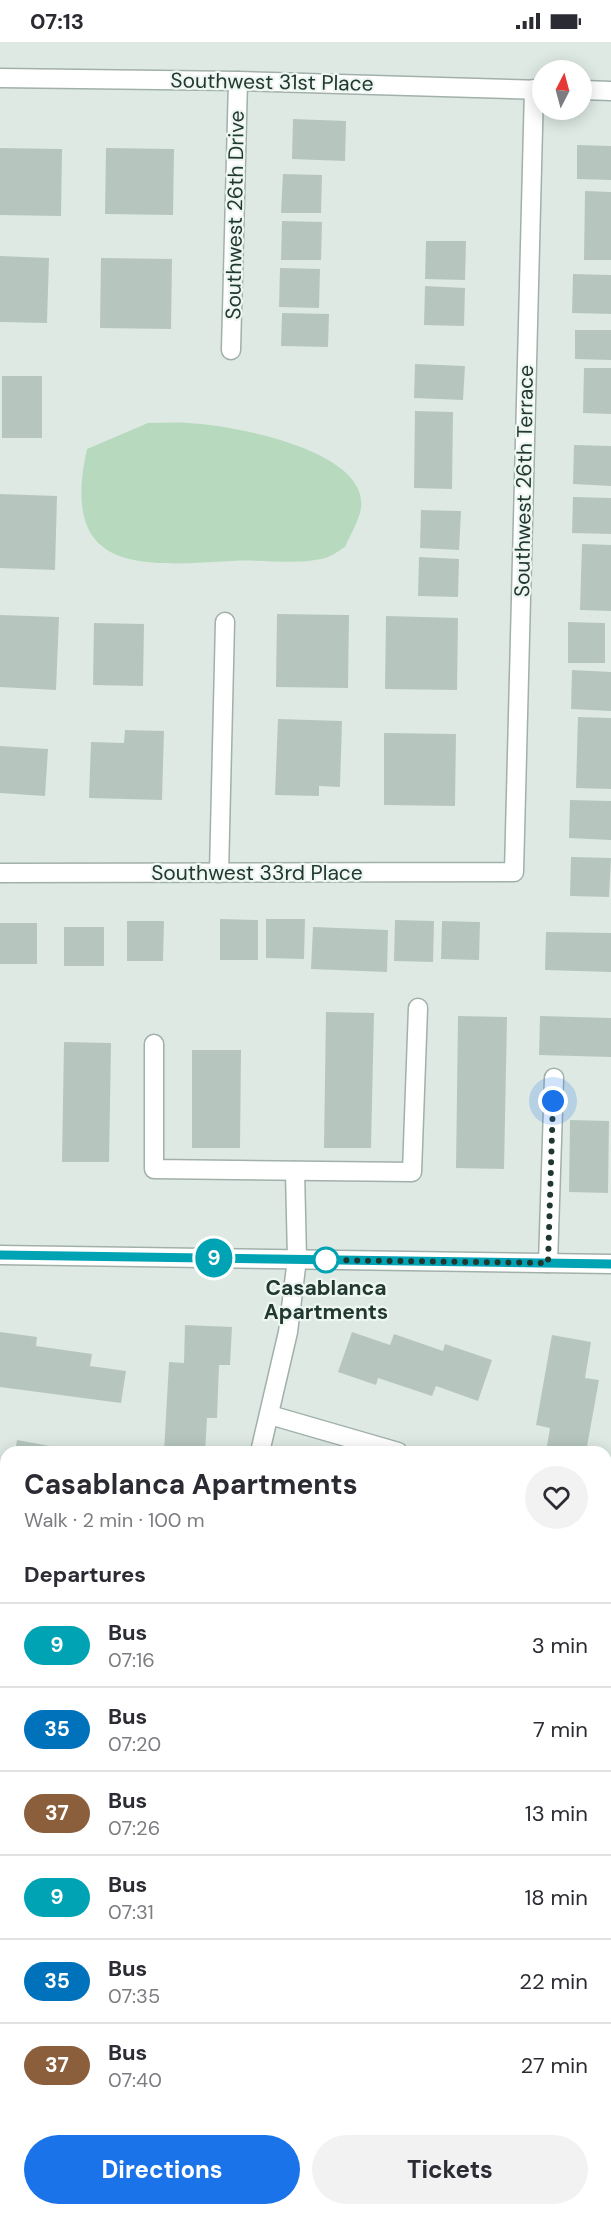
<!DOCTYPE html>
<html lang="en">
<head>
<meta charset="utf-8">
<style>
  :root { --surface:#fff; --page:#f2f2f3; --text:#2b2b33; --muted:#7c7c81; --line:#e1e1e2; --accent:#1a73e8 }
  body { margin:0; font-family:"DM Sans",sans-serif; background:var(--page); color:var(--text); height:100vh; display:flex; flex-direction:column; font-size:22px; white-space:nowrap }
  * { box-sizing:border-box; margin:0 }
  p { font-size:20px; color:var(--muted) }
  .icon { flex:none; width:33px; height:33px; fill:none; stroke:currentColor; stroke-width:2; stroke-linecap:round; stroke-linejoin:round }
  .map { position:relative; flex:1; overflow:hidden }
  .drawer { position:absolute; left:0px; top:1404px; width:612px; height:770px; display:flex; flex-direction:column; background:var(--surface); border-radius:18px 18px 0 0; box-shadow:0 3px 15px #0003 }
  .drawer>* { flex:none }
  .badge { padding:0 12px; border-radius:20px; font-size:21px; line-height:39px }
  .needle { width:39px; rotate:6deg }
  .buttons { position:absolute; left:532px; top:18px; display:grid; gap:12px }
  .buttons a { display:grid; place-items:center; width:60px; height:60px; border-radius:50%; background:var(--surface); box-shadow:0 3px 15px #0003; font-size:30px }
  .you { position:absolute; width:30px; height:30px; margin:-15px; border:4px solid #fff; border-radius:50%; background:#1a73e8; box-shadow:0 0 0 9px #1a73e833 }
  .map>.badge { position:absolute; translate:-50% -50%; box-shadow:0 0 0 3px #fff }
  h2 { padding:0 24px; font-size:22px; line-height:54px }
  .round { display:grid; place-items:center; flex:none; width:63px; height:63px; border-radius:32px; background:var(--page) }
  .summary { display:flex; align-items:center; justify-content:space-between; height:102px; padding:0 24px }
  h1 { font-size:28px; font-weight:700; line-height:45px }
  .button { display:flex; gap:12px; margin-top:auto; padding:12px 24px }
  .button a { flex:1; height:69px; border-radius:36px; background:var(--accent); color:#fff; font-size:24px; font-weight:700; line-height:69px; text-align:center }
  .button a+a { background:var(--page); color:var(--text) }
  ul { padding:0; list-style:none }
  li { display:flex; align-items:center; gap:18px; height:84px; padding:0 24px; border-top:2px solid var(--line) }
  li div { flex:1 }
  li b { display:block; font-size:22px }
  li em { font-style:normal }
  li .badge { min-width:66px; font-weight:700; text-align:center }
  .status { display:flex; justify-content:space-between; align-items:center; height:42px; padding:0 30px; background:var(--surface); direction:ltr }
  .status svg { height:16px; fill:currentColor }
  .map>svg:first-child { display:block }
  .green { fill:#b7dabf }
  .building { fill:#b6c6bf }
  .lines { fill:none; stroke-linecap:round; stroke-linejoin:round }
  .minor-casing { stroke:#a1b0aa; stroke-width:21 }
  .minor { stroke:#fff; stroke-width:18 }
  .line-casing { stroke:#fff; stroke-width:14 }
  .line { stroke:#00a3b4; stroke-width:9 }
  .walk { stroke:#203830; stroke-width:6; stroke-dasharray:0 10.8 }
  .stop-dot { fill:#fff; stroke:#00a3b4; stroke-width:3 }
  .labels { text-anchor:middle; stroke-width:4.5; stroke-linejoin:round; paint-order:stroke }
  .street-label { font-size:21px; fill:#203830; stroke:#eef6f2 }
  .stop-label { font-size:21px; font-weight:bold; fill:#203830; stroke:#eef6f2 }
</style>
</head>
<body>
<div class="status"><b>07:13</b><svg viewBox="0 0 49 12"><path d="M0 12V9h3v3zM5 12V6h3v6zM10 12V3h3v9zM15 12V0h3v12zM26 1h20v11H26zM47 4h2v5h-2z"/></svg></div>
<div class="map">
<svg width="611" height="2173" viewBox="0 0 611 2173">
  <rect width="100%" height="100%" fill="#dee9e4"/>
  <path class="green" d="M148 381C162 381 176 380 189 381 231 383 369 408 361 466 359 479 350 493 345 505 338 509 330 516 321 517 293 523 262 517 233 519 141 524 59 533 87 407Z"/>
  <g class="building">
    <polygon points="293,77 346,79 345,119 292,117"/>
    <polygon points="577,103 611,104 611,138 577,137"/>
    <polygon points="0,106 62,107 61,174 0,173"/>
    <polygon points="106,106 174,107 173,173 105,172"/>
    <polygon points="283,132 322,133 321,171 281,171"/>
    <polygon points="585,149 611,150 611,218 584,218"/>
    <polygon points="282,179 322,180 321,218 281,218"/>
    <polygon points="426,199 466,199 465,238 425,237"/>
    <polygon points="0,214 49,216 47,281 0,280"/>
    <polygon points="101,216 172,217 171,287 100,286"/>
    <polygon points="280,226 320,227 319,266 279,265"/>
    <polygon points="573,232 611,233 611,272 572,271"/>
    <polygon points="425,244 465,246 464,284 424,283"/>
    <polygon points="282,271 329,272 328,305 281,304"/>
    <polygon points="575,288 611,288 611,318 575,317"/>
    <polygon points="415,322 465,324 463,358 414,356"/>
    <polygon points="584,326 611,326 611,372 583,371"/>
    <rect x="2" y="334" width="40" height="62"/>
    <polygon points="415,369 453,370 452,447 414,446"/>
    <polygon points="574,403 611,404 611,444 573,442"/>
    <polygon points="0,452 57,454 55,528 0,526"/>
    <polygon points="573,455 611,456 611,492 572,491"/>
    <polygon points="421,468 461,469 459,508 420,506"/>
    <polygon points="582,502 611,503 611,569 580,568"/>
    <polygon points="419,515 459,517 458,555 418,554"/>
    <polygon points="277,572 349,573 348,646 276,645"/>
    <polygon points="0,573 59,575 56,648 0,645"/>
    <polygon points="386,574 458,576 457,648 385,647"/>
    <polygon points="568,580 605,581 605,621 568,621"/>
    <polygon points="94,581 144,582 143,644 93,643"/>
    <polygon points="572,628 611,630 611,669 571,667"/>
    <polygon points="578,675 611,676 611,747 576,746"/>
    <polygon points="278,677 342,679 340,745 319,744 319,754 275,753"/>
    <polygon points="125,688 164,689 162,758 89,756 91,700 124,701"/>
    <polygon points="384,691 456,692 455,764 384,763"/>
    <polygon points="0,704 48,707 45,754 0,751"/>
    <polygon points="570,758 611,759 611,798 569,796"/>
    <polygon points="571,815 611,816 609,855 570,854"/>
    <polygon points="220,877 258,878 258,918 220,918"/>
    <polygon points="266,877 305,877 304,917 266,916"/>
    <polygon points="395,878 434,879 433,920 394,919"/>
    <polygon points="127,879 164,879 163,919 127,919"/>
    <polygon points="442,879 480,880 479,918 441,917"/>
    <rect x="0" y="881" width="37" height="41"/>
    <rect x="64" y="885" width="40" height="39"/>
    <polygon points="313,885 388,888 387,930 311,927"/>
    <polygon points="546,890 611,891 611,930 545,928"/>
    <polygon points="326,970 374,971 371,1106 324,1106"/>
    <polygon points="458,974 507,975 504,1127 456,1126"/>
    <polygon points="540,974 611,976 611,1015 539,1013"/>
    <polygon points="64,1000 111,1001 109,1120 62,1120"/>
    <polygon points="192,1008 241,1008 240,1106 192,1106"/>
    <polygon points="570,1078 609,1079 608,1151 569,1150"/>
    <polygon points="185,1283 232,1285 230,1323 219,1323 217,1376 207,1376 205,1410 164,1410 169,1320 184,1321"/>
    <polygon points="0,1290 37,1295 36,1304 92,1312 90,1324 126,1329 121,1361 0,1345"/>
    <polygon points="352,1290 390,1303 394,1292 443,1309 445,1302 492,1318 478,1359 436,1344 432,1354 378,1336 376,1343 338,1330"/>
    <polygon points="552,1293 591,1300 585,1336 599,1338 586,1410 546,1410 550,1386 536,1383"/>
    <polygon points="17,1398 55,1405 54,1410 15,1410"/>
    <polygon points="0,1445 6,1446 6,1542 0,1541"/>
    <polygon points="6,1656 6,1680 0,1667 0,1659"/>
    <polygon points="6,1750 6,1885 0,1887 0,1751"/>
    <polygon points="6,1979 6,2047 0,2049 0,1981"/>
  </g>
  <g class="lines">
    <g class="minor-casing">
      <g id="minor">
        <polyline points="0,36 238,39 543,48"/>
        <polyline points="582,48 611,49"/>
        <polyline points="231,308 238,39"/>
        <polyline points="0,831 514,830 534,47"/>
        <polyline points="219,831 225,580"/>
        <polyline points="154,1002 154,1127 412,1130 418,966"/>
        <polyline points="0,1213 611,1222"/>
        <polyline points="548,1221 554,1036"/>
        <polyline points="270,1373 398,1410"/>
        <polyline points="260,1410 288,1290 297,1217 295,1129"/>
        <polyline points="0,1602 6,1601"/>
        <polyline points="0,2111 6,2110"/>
        <polyline points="60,2168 62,2173"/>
        <polyline points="373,2168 383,2173"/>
        <polyline points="515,2168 523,2173"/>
        <polyline points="89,2173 106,2168"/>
      </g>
    </g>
    <use href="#minor" class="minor"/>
  </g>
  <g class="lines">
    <g class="line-casing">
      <polyline id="line" points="0,1213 611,1222"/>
    </g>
    <use href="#line" class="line"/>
    <polyline class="walk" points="326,1218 320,1218 548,1221 553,1059"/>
  </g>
  <circle class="stop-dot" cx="326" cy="1218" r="12"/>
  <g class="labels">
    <g class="street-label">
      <text transform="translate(272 40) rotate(1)" y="7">Southwest 31st Place</text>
      <text transform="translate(235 173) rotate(-89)" y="7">Southwest 26th Drive</text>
      <text transform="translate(524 439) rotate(-89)" y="7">Southwest 26th Terrace</text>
      <text x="257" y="838">Southwest 33rd Place</text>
    </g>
    <g class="stop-label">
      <text x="326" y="1253">Casablanca<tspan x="326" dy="24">Apartments</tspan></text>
    </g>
  </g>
</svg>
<div class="buttons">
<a><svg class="needle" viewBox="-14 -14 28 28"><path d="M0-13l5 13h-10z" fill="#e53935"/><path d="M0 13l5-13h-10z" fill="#7c7c81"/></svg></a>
</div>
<div class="you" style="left:553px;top:1059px"></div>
<b class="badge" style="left:214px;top:1216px;background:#00a3b4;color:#fff">9</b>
<section class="drawer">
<div class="summary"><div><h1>Casablanca Apartments</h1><p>Walk · 2 min · 100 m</p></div><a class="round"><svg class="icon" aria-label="heart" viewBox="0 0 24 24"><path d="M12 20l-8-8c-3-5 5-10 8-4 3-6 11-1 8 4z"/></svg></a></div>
<h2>Departures</h2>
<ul>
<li><span class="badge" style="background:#00a3b4;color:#fff">9</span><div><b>Bus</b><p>07:16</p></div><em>3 min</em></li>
<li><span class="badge" style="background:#0072bc;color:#fff">35</span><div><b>Bus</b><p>07:20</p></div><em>7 min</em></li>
<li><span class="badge" style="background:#8b5e3c;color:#fff">37</span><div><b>Bus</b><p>07:26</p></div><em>13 min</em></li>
<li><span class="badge" style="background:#00a3b4;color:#fff">9</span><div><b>Bus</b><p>07:31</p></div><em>18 min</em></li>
<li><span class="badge" style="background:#0072bc;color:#fff">35</span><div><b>Bus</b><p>07:35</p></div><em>22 min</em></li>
<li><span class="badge" style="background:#8b5e3c;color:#fff">37</span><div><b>Bus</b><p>07:40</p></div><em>27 min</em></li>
</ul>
<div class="button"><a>Directions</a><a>Tickets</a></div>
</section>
</div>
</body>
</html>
